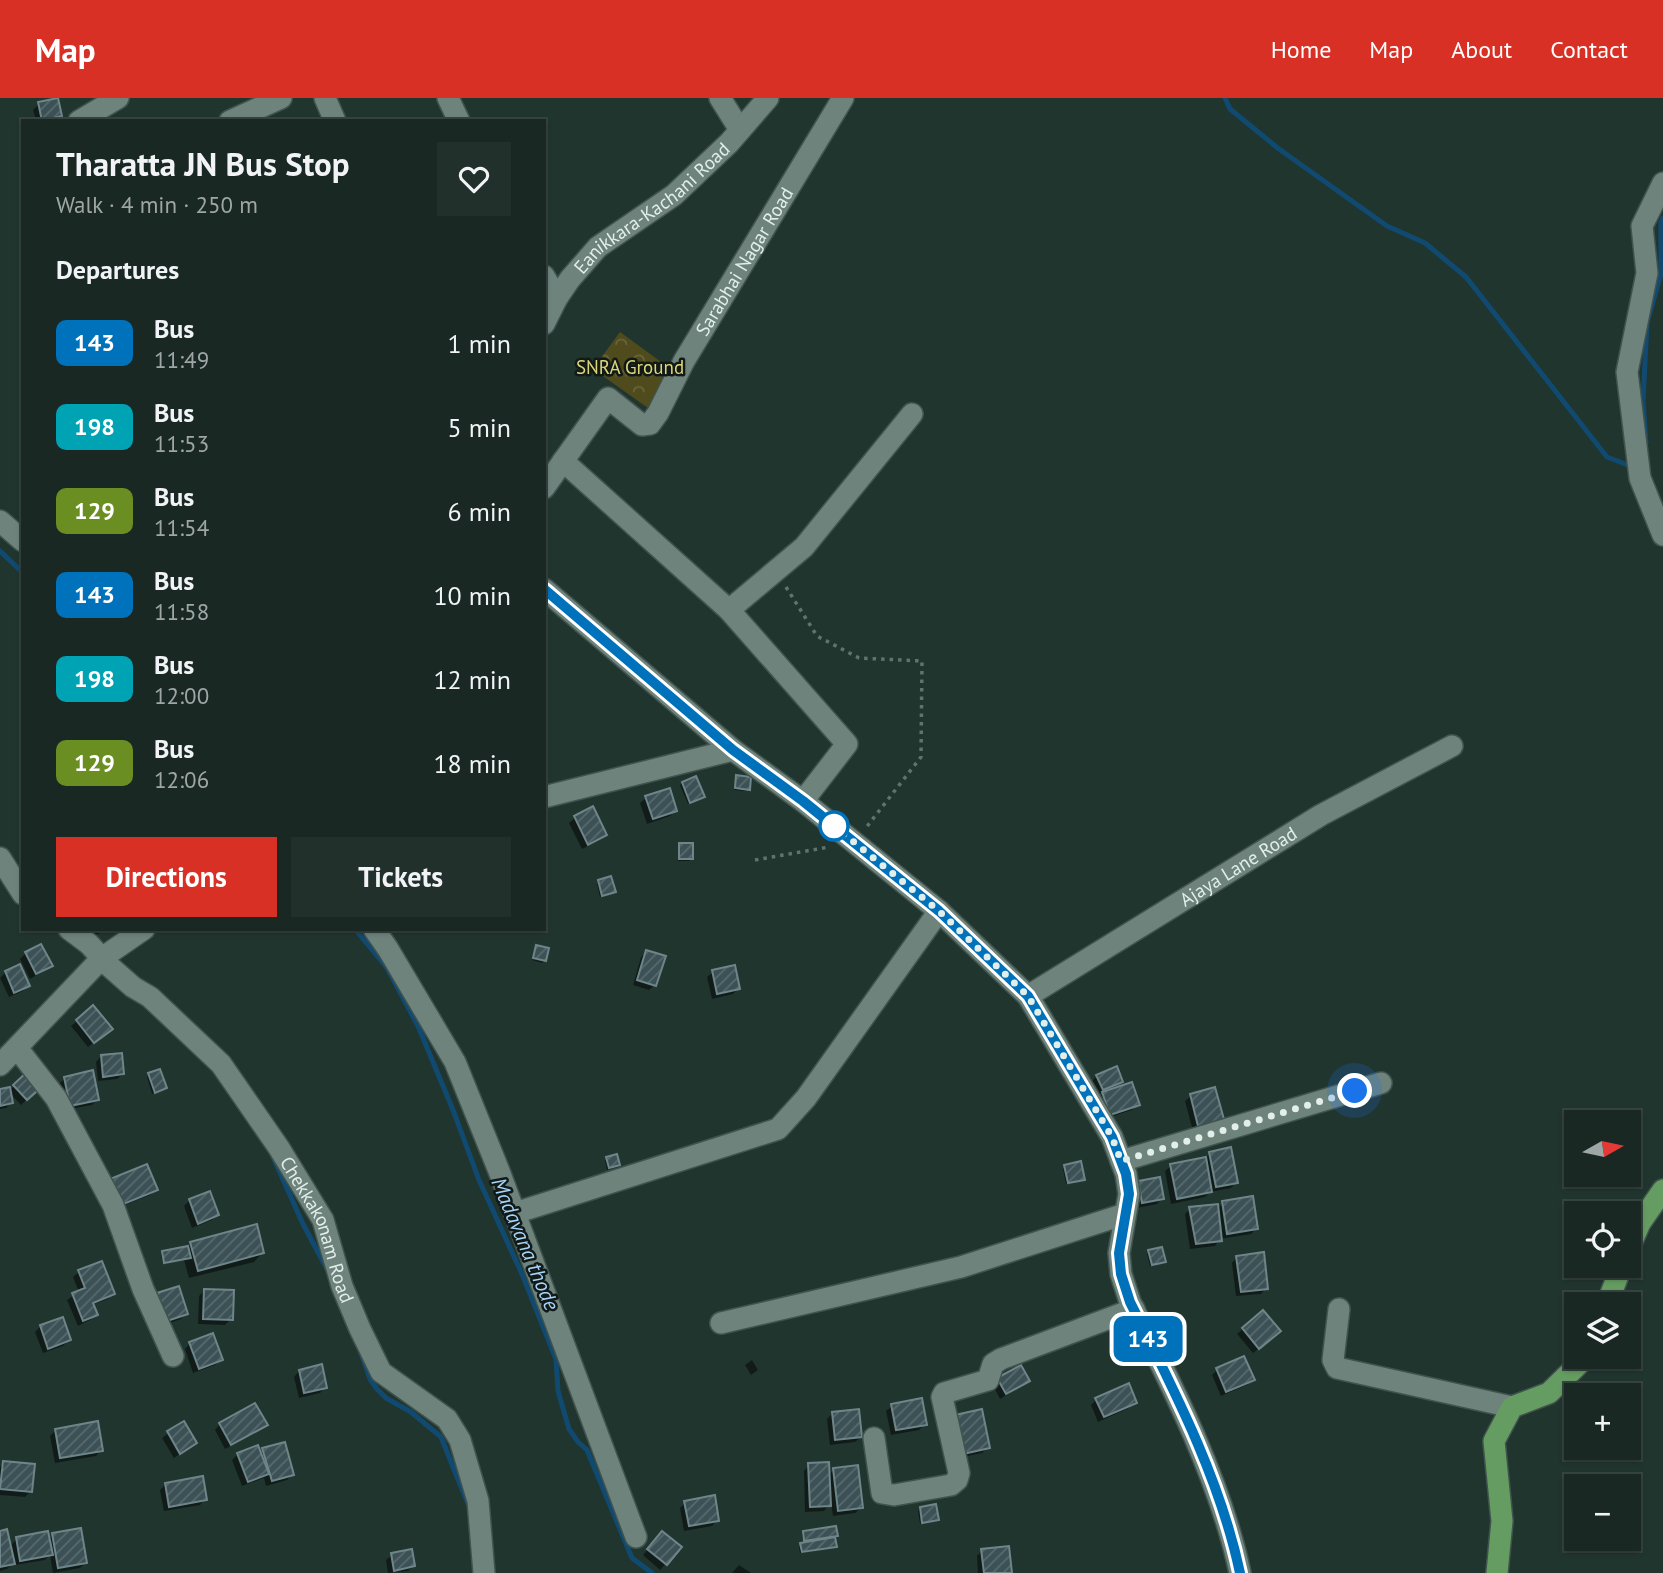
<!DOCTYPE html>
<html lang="en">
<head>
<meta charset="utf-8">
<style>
  :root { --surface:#192823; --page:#22302b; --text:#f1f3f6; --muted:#9fa6a6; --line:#374441; --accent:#d93025 }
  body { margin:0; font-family:"PT Sans",sans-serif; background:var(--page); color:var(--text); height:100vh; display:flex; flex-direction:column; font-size:26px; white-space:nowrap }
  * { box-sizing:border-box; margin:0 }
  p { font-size:23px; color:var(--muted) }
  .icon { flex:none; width:38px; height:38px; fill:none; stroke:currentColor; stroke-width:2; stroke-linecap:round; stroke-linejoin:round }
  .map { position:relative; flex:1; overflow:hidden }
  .sheet { position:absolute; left:21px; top:21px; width:525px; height:812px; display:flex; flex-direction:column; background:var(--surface); border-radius:0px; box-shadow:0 2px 5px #0004,0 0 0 2px var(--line) }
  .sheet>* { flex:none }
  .badge { padding:0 14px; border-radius:10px; font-size:24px; line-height:46px }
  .needle { width:46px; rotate:81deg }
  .buttons { position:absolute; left:1564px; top:1012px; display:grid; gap:14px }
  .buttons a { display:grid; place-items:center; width:77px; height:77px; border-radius:0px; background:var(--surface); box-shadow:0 2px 5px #0004,0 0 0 2px var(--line); font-size:35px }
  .you { position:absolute; width:35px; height:35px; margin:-18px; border:5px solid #fff; border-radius:50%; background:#1a73e8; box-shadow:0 0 0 10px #1a73e833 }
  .map>.badge { position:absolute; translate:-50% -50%; box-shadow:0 0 0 4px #fff }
  h2 { padding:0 35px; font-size:26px; line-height:63px }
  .round { display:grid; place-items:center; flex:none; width:74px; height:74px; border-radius:0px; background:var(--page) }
  .headline { display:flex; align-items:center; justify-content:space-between; height:119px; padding:0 35px }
  h1 { font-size:33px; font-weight:600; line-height:52px }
  .button { display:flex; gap:14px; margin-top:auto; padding:14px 35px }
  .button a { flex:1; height:80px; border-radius:0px; background:var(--accent); color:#fff; font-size:28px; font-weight:600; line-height:80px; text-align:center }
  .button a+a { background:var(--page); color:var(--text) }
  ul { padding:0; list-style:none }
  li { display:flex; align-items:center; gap:21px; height:84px; padding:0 35px }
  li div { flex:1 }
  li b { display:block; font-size:26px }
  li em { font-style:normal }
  li .badge { min-width:77px; font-weight:700; text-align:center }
  header { display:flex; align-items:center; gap:42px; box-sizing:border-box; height:98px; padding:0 35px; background:var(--accent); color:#fff }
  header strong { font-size:33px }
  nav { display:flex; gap:38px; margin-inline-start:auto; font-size:24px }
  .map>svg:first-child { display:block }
  .park { fill:url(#park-crowns) }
  .shadow { fill:#0007 }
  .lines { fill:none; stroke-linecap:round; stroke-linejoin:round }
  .stream { stroke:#114a71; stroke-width:5 }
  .building { fill:url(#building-hatch); stroke:#6e8589; stroke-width:2 }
  .minor-casing { stroke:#41534e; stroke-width:24 }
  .major-casing { stroke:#41534e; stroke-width:24 }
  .path { stroke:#61736d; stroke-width:3.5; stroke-dasharray:3.5 5; stroke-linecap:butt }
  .minor { stroke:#6d837c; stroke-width:21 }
  .major { stroke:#659c61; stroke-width:21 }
  .line-casing { stroke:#fff; stroke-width:16 }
  .line { stroke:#0072bc; stroke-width:10 }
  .walk { stroke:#e2eeea; stroke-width:7; stroke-dasharray:0 12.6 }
  .stop-dot { fill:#fff; stroke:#0072bc; stroke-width:3.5 }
  .labels { text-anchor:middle; stroke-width:5; stroke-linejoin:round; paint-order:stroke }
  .street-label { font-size:19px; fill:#e2eeea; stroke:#121a18 }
  .park-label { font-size:19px; fill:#ddd677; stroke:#121a18 }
  .water-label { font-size:21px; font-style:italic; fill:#a7d4f9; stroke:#121a18 }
</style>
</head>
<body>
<header>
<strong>Map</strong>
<nav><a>Home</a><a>Map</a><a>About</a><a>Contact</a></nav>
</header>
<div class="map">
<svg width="1663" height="1475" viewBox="0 0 1663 1475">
  <defs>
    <pattern id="park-crowns" width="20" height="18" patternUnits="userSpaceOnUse" patternTransform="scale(1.75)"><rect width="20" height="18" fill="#4f4b1d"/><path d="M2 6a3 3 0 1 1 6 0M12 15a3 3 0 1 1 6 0" fill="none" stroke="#68653e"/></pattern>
    <pattern id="building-hatch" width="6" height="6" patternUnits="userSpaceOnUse" patternTransform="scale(1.75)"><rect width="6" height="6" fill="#3c5155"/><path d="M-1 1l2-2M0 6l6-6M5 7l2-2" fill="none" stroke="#586a6e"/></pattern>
  </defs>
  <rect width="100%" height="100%" fill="#21352f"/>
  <polygon class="park" points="620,234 672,272 648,310 593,271"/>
  <g class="shadow">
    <polygon points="39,6 60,18 55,23 50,23 56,21 56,18 36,22 33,12"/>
    <polygon points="737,679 748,691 746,693 734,692"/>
    <polygon points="683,685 703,699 688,706 680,687"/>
    <polygon points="646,700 675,713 670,718 647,726 640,705"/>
    <polygon points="592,711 605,736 600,742 582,751 569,725 575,720"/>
    <polygon points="680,747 692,760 689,763 678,763 678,749"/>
    <polygon points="599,784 614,794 600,799 597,786"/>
    <polygon points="93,831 112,831 95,837"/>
    <polygon points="537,849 545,862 542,865 532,862"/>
    <polygon points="647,854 655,887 649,892 633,887 641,859"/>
    <polygon points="26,855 51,868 30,881 20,861"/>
    <polygon points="6,874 28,887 23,893 9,899 0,880"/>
    <polygon points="713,874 738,891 733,896 712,901 707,879"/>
    <polygon points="77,923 105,936 88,949 71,928"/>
    <polygon points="101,958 123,976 117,981 98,983 96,964"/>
    <polygon points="29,975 41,988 21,1007 9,994 11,1005 6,1010 0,1011 0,992 9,993"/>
    <polygon points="149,977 165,990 152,996 147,979"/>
    <polygon points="1097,978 1121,983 1112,993 1138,1006 1132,1012 1104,1021 1097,1001 1106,993 1097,997 1091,984"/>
    <polygon points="65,980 98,1001 92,1007 65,1012 59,986"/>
    <polygon points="1191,998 1223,1025 1194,1037 1185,1003"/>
    <polygon points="1210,1055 1236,1084 1231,1090 1210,1094 1205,1099 1171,1106 1165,1073 1171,1068 1204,1062"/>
    <polygon points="607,1061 618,1067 607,1072 605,1063"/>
    <polygon points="1065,1069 1083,1081 1066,1086 1063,1071"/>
    <polygon points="111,1082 156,1092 150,1097 115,1111"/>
    <polygon points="1139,1085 1162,1100 1157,1106 1137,1110 1133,1090"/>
    <polygon points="190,1102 217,1117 212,1122 192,1130 184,1108"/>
    <polygon points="1223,1105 1256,1131 1251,1136 1220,1141 1215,1148 1190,1151 1185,1116 1190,1111 1217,1111"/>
    <polygon points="191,1146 262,1155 254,1164 189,1180 184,1162 163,1166 161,1157 163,1155 186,1150"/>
    <polygon points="1149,1154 1164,1163 1150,1168 1147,1156"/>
    <polygon points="1237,1159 1266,1190 1261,1196 1236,1198 1232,1165"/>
    <polygon points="79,1174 113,1195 108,1201 92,1207 96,1217 90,1222 78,1228 67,1202 79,1194 73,1179"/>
    <polygon points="204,1193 231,1221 225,1227 198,1226 199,1198"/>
    <polygon points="158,1197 186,1215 181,1221 161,1228 153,1202"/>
    <polygon points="1263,1214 1273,1239 1253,1255 1237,1236"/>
    <polygon points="41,1228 69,1242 63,1248 43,1255 35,1234"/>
    <polygon points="190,1245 221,1262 215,1267 193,1275 185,1251"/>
    <polygon points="752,1262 758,1272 751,1277 745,1267"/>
    <polygon points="1217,1272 1253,1282 1247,1287 1221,1298 1212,1277"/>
    <polygon points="299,1273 325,1290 320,1295 299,1300 294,1279"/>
    <polygon points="998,1282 1028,1283 1000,1301 993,1287"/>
    <polygon points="1096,1302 1135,1304 1129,1310 1098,1324 1091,1307"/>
    <polygon points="892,1308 925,1326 919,1332 891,1337 886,1313"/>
    <polygon points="833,1315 861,1339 855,1344 830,1347 827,1321"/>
    <polygon points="183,1325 195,1345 174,1360 162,1340"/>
    <polygon points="220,1326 265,1326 260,1332 225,1351 215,1332"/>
    <polygon points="941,1326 988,1349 982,1355 949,1362"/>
    <polygon points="56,1332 101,1352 96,1358 55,1365 50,1338"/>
    <polygon points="263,1352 292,1377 287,1382 266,1388 264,1380 242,1388 232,1362 238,1356 260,1355"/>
    <polygon points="4,1365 30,1394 25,1399 0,1397 0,1369"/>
    <polygon points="809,1367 828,1377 834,1372 861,1410 855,1415 833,1418 831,1405 824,1413 805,1414 804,1373"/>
    <polygon points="166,1386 205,1401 200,1407 164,1413 160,1392"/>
    <polygon points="685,1405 717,1422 712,1428 684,1433 680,1410"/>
    <polygon points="920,1410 937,1422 920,1426 918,1413"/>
    <polygon points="835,1430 835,1448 833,1450 800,1455 799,1449 803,1446 802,1437 804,1434"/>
    <polygon points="0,1434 9,1449 17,1441 48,1442 53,1437 85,1465 80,1470 53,1475 50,1457 45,1462 15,1467 15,1464 7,1471 0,1473"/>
    <polygon points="657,1440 680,1449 660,1472 643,1457"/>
    <polygon points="982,1452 1011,1475 978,1475 977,1458"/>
    <polygon points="392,1457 413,1468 408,1473 388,1475 386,1462"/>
    <polygon points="739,1467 751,1475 732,1475"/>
  </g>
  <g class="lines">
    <g class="stream">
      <polyline points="1225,0 1230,11 1279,51 1387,128 1425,145 1466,179 1607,359 1633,369"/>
      <polyline points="1646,345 1643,303 1647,225 1661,176 1661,125 1663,120"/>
      <polyline points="0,453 23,475"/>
      <polyline points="355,831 387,870 418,928 453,1012 479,1082 522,1176 556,1261 558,1293 569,1331 578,1344 587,1352 632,1460 652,1475"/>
      <polyline points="272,1057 303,1126 327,1171"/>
      <polyline points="362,1258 370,1281 377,1291 386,1300 411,1314 441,1339 468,1406"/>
    </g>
  </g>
  <g class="building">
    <polygon points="58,0 62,18 42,23 38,4"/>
    <polygon points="736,677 751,679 750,692 735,690"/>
    <polygon points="696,678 705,699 690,705 682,684"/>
    <polygon points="670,690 677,713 653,721 645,698"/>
    <polygon points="593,708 607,737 588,747 574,718"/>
    <rect x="679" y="745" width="14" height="16"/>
    <polygon points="611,778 616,794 602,798 598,782"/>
    <polygon points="41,846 53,868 36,876 25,854"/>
    <polygon points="536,847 549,850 546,863 533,860"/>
    <polygon points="646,852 666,858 656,888 637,882"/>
    <polygon points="20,866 30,888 14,895 5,873"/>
    <polygon points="735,867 740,891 717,896 712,872"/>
    <polygon points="93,907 113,931 94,945 76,922"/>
    <polygon points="122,955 124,976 103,979 101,957"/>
    <polygon points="1117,968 1123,984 1103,992 1096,977"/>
    <polygon points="160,971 167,990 155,995 148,975"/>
    <polygon points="29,972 43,988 27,1002 13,987"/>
    <polygon points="93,972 99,1002 70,1008 64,979"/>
    <polygon points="1132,984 1140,1007 1110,1017 1102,994"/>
    <polygon points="10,989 13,1005 0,1008 0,991"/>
    <polygon points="1215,989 1225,1025 1199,1032 1190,996"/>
    <polygon points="1231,1049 1238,1085 1216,1089 1209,1054"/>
    <polygon points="617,1056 620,1067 609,1070 606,1059"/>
    <polygon points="1206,1059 1212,1094 1177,1101 1170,1066"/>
    <polygon points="1081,1063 1085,1082 1068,1085 1064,1067"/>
    <polygon points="147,1066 158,1092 121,1107 110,1081"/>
    <polygon points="1160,1079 1164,1101 1142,1105 1138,1083"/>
    <polygon points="210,1093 219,1117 198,1126 189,1101"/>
    <polygon points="1253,1098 1258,1131 1227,1136 1222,1103"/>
    <polygon points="1218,1106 1222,1143 1196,1146 1189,1109"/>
    <polygon points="257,1126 264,1155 198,1173 190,1144"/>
    <polygon points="188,1148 191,1160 164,1165 162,1153"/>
    <polygon points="1162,1149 1166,1164 1152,1167 1148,1152"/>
    <polygon points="1264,1154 1268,1191 1241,1194 1236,1158"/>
    <polygon points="102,1163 115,1196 93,1205 98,1217 83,1223 72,1195 85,1190 78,1172"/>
    <polygon points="179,1188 188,1216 167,1223 157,1195"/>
    <polygon points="204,1191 234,1192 233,1222 203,1221"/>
    <polygon points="1263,1212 1281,1233 1259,1251 1242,1230"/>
    <polygon points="63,1219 71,1242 48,1251 40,1227"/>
    <polygon points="213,1235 223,1262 199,1271 189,1244"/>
    <polygon points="1244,1258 1255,1282 1226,1294 1216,1270"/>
    <polygon points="322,1266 327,1290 304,1295 299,1272"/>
    <polygon points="1021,1267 1030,1283 1006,1296 997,1280"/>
    <polygon points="1129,1285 1137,1305 1104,1319 1095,1300"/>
    <polygon points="922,1300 927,1327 896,1332 891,1306"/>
    <polygon points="255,1305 268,1327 231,1347 219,1325"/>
    <polygon points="859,1311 862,1339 835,1342 832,1314"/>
    <polygon points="982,1311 990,1350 954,1358 946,1319"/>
    <polygon points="98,1323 103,1353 60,1360 55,1331"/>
    <polygon points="184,1323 197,1345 180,1356 167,1333"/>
    <polygon points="285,1344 294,1377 272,1383 262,1350"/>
    <polygon points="258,1347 269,1376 248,1384 237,1355"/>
    <polygon points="3,1363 35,1366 32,1394 0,1391"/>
    <polygon points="829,1364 831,1408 810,1409 808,1365"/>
    <polygon points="858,1367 863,1410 838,1413 833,1370"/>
    <polygon points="203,1378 207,1402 169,1409 165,1385"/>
    <polygon points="715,1397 719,1423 689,1428 684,1403"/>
    <polygon points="936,1406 939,1422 922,1425 920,1409"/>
    <polygon points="836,1428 838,1438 804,1443 803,1433"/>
    <polygon points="81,1430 87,1465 58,1470 52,1435"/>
    <polygon points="7,1431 15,1466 0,1469 0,1433"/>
    <polygon points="48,1433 53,1457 20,1463 16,1439"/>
    <polygon points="662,1433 682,1449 667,1467 647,1451"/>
    <polygon points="835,1439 837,1449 802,1454 800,1445"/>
    <polygon points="1009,1448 1012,1475 984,1475 981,1451"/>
    <polygon points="412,1451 415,1468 394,1473 391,1455"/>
  </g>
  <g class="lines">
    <g class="minor-casing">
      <g id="minor">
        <polyline points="325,0 335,23"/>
        <polyline points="448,0 459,23"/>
        <polyline points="720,0 740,32"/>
        <polyline points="79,23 118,0"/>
        <polyline points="230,23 281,0"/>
        <polyline points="1663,85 1642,128 1647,175 1627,274 1640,380 1663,437"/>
        <polyline points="544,178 557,200"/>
        <path id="s1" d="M544 226 557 200 570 181 598 149 674 97 729 45 768 0"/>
        <polyline points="563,363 729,512 847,646 803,703"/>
        <path id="s2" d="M544 390 608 300 642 327 650 326 658 315 684 263 843 0"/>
        <polyline points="0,423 23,443"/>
        <path d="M544 491 733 652 803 703 939 813 1028 898 1112 1039 1126 1076 1129 1096 1119 1155 1121 1176 1130 1204C1172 1287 1221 1384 1240 1475"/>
        <polyline points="729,512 804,449 912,316"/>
        <polyline points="544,699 733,652"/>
        <polyline points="0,760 23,796"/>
        <path id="s3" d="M69 831 89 846 108 867 133 889 150 899 221 966 279 1050 323 1122 342 1188 360 1231 381 1274 447 1321 460 1342 478 1403 484 1475"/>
        <polyline points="374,831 388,851 455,964 499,1073 636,1439"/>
        <path id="s4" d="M1028 898 1321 717 1452 648"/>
        <polyline points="17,950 56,1000 113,1107 143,1191 173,1258"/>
        <polyline points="0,967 102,860 144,831"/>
        <polyline points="1121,1063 1381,985"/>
        <polyline points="515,1115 778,1031 806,1000 939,813"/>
        <polyline points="1339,1211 1333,1262 1337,1270 1512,1309"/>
        <polyline points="721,1225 961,1169 1125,1116"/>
        <polyline points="874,1340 882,1395 894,1397 951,1387 957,1382 959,1375 942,1299 944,1295 988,1282 993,1266 1001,1261 1134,1211"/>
      </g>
    </g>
    <g class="major-casing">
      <g id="major">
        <polyline points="1629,1150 1640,1125 1663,1092"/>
        <polyline points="1607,1206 1622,1167"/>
        <polyline points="1497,1475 1502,1423 1494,1343 1512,1309 1549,1295 1587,1258"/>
      </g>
    </g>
    <g class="path">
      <polyline points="786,489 817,538 859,560 922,563 921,659 865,731"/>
      <polyline points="755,762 829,749"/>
    </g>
    <use href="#minor" class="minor"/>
    <use href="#major" class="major"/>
  </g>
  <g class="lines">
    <g class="line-casing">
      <path id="line" d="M544 491 733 652 803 703 939 813 1028 898 1112 1039 1126 1076 1129 1096 1119 1155 1121 1176 1130 1204C1173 1290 1220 1380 1240 1475"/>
    </g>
    <use href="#line" class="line"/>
    <polyline class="walk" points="834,728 939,813 1028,898 1112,1039 1121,1063 1355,993"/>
  </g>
  <circle class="stop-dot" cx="834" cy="728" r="14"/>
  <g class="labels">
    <g class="street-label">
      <text dy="7" stroke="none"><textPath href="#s1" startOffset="161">Eanikkara-Kachani Road</textPath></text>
      <text dy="7" stroke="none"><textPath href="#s2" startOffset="350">Sarabhai Nagar Road</textPath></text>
      <text dy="7" stroke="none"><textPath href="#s4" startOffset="247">Ajaya Lane Road</textPath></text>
      <text dy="7" stroke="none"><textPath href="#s3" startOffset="397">Chekkakonam Road</textPath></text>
    </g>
    <g class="park-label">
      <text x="630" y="276">SNRA Ground</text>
    </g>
    <g class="water-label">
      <text transform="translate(525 1146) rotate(67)" y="7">Madavana thode</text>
    </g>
  </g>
</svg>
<div class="buttons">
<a><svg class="needle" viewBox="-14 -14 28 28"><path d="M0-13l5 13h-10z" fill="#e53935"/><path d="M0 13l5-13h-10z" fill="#9fa6a6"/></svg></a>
<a><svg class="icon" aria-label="locate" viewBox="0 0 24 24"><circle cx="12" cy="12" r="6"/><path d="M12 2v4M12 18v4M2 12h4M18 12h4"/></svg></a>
<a><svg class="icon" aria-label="layers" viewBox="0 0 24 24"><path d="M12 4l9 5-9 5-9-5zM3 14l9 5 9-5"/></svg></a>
<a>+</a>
<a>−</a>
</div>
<div class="you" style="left:1355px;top:993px"></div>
<b class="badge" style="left:1148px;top:1241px;background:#0072bc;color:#fff">143</b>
<section class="sheet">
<div class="headline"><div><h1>Tharatta JN Bus Stop</h1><p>Walk · 4 min · 250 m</p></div><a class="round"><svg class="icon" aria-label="heart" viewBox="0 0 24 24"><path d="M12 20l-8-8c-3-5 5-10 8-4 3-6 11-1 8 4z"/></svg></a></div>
<h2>Departures</h2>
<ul>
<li><span class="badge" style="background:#0072bc;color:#fff">143</span><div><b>Bus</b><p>11:49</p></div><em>1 min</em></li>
<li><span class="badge" style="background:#00a3b4;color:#fff">198</span><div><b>Bus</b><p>11:53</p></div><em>5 min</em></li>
<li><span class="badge" style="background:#6b8e23;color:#fff">129</span><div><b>Bus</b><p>11:54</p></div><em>6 min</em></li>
<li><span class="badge" style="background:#0072bc;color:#fff">143</span><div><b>Bus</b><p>11:58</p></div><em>10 min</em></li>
<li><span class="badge" style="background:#00a3b4;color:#fff">198</span><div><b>Bus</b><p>12:00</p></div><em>12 min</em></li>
<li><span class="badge" style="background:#6b8e23;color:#fff">129</span><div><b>Bus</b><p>12:06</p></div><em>18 min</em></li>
</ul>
<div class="button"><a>Directions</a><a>Tickets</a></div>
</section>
</div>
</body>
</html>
